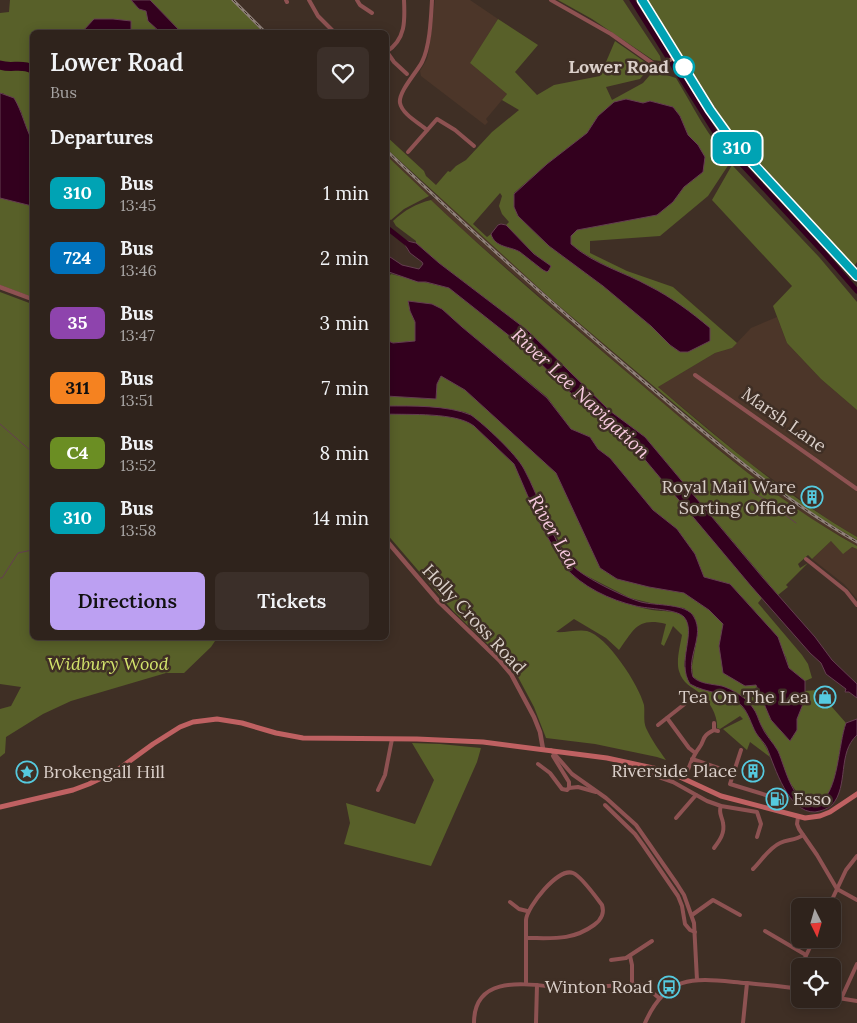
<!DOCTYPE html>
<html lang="en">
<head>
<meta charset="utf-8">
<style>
  :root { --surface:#2f231c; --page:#3b2f29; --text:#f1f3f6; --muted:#a7a4a3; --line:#4a403b; --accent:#bca0f2 }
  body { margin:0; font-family:Lora,serif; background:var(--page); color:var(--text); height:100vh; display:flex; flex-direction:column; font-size:19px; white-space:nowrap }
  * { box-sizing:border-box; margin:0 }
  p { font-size:16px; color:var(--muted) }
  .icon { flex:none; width:28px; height:28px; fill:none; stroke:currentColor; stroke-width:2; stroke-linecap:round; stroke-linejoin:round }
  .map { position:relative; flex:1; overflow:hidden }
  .details { position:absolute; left:30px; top:30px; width:359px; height:610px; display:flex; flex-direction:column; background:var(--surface); border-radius:8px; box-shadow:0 2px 12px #0003,0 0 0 1px var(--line) }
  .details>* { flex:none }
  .badge { padding:0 10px; border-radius:8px; font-size:18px; line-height:32px }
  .needle { width:32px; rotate:175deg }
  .buttons { position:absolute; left:791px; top:898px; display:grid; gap:10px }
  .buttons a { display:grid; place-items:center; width:50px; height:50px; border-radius:8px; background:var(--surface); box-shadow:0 2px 12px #0003,0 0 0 1px var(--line); font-size:25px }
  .map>.badge { position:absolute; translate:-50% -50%; box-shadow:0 0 0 2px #fff }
  h2 { padding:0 20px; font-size:19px; line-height:45px }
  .round { display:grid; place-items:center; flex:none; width:52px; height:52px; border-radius:8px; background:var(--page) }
  .summary { display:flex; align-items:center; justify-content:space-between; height:85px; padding:0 20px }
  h1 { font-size:24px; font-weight:600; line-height:38px }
  .action { display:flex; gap:10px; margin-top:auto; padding:10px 20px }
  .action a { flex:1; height:58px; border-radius:8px; background:var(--accent); color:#111; font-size:20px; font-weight:600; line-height:58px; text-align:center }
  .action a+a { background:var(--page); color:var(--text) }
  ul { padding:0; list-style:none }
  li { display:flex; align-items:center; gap:15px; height:65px; padding:0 20px }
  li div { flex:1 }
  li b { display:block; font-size:19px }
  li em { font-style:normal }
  li .badge { min-width:55px; font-weight:700; text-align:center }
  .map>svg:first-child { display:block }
  .built { fill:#4c3629 }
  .green { fill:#586029; fill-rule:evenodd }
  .water { fill:#33001e; stroke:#653e51 }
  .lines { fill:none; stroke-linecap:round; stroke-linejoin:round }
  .stream { stroke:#653e51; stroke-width:1 }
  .canal { stroke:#33001e; stroke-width:5 }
  .river { stroke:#33001e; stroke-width:9 }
  .minor { stroke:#8e5252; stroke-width:4 }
  .tertiary { stroke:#8e5252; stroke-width:4.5 }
  .secondary { stroke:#bf6162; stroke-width:5 }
  .primary { stroke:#e46c6e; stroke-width:5.5 }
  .rail-casing { stroke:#8f817a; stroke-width:3 }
  .rail { stroke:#3f2f25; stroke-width:1; stroke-dasharray:4; stroke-linecap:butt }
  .line-casing { stroke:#fff; stroke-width:11 }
  .line { stroke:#00a3b4; stroke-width:8 }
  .stop-dot { fill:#fff; stroke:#00a3b4; stroke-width:2.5 }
  .labels { text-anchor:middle; stroke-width:5; stroke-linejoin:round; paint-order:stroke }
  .stop-label { font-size:18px; font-weight:bold; fill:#dacfc9; stroke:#3f2f25; text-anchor:end }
  .street-label { font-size:18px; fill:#dacfc9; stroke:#3f2f25 }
  .poi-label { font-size:18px; fill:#dacfc9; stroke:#3f2f25; text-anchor:end }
  .park-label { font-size:18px; font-style:italic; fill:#d4e56c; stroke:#3f2f25 }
  .water-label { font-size:19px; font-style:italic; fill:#f8cadf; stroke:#3f2f25 }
</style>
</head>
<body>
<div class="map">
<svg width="857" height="1023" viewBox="0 0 857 1023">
  <rect width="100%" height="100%" fill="#3f2f25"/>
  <g class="built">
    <polygon points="435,0 470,0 498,19 470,63 507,94 486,119 488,122 485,125 421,76 420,71 427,59 429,50"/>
    <polygon points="386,148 405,167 434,193 429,196 410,178 386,155"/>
    <polygon points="438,196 552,300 680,410 778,490 813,514 857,540 857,546 813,520 783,501 674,413 466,233 431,200"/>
    <polygon points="777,317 787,343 821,379 857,410 857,537 829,520 747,461 658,387 715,353 732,348 751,328"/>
    <polygon points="831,541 857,549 857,599 844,584 812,559"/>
  </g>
  <g class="green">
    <polygon points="10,0 131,0 139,9 146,11 149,21 156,28 152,32 131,32 131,21 84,29 82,32 32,32 32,140 28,133 21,111 3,93 0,93 0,13 9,12"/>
    <polygon points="150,0 232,0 263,32 181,32"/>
    <polygon points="558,0 623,0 660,56 661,61 653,60 592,19"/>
    <polygon points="647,0 857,0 857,262 854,266 728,128"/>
    <path d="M498 19 538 45 515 72 537 95 554 85 600 76 615 41 648 64 645 73 640 79 606 87 612 100 643 83 650 75 657 72 676 78C693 106 708 138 731 161L708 196 660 236 590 241V253L627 271 673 287 737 343 732 348 715 353 658 387C721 441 785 495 857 537V540L813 514 778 490 737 457 552 300 386 148V136L424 171 426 176 436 185 448 171 450 172 456 166 466 160 492 132 519 110 502 100 507 94 470 63ZM650 101 673 107 680 116 688 135 698 145 703 172 684 187 673 202 657 215 577 230 571 236V244C594 263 623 272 649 286 671 297 690 312 709 328L680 352 670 345 651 326 603 286 549 246 518 216 514 193 547 164 587 133 598 116ZM500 193 502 196 499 206 502 214 509 222 506 225 518 239 539 258 543 270C535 264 528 258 520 252 510 246 495 247 491 234L487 237 473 224Z"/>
    <polygon points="386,155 429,196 404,209 391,220 386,218"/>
    <polygon points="732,165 819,257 857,302 857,410 821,379 787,343 773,306 792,286 712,200"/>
    <polygon points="0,198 32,206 32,297 0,285"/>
    <path d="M431 200C497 263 567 321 636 380 708 441 774 500 857 546V549L852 547 843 554 831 541 812 559 808 555 798 564 800 568 808 563 786 585 788 587 778 595 645 437 610 411 527 330 439 263 416 243V241L396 226 393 221C405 210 415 204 431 200Z"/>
    <polygon points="391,274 449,288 526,349 581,403 636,449 762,598 758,603 802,655 808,664 812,678 805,681 789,668 786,657 754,610 730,584 704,577 695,554 677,529 653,510 610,458 598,449 590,437 571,429 547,397 462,327 442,309 409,301 410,311 415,322 415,341 393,343 386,340 386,281"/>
    <polygon points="0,292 32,304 32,638 217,638 211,647 184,673 166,673 71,701 43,714 6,737 5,753 0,757 0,709 11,706 21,687 0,684"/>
    <path d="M441 376 465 390 556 473 600 568 617 579 649 587 684 593 709 610 723 624 719 646 756 685 771 720 790 741C798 730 795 730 797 719 799 709 805 702 805 691L817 690 846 723C839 743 838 783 826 799 821 805 816 805 809 804L804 802 788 780 778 752 761 725 757 715 723 687 701 682 693 677 692 666 698 632 694 616 684 608 663 606 630 598 579 572 566 556 524 469 512 454 471 415 465 412 427 407 386 406V396L436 399 437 384Z"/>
    <path d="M386 414C409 415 456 412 474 426L514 464 564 566C585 591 620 603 652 610 663 612 681 609 687 621 693 634 685 653 684 666L698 688C716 693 735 695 746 712 750 718 752 724 755 730 760 740 767 746 770 757L750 742 747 750 723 729 743 719 740 716 720 729 717 728C718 716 710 702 701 694 691 686 683 684 679 671 676 661 680 646 682 635L673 626 664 646 661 644 666 624C637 617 634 630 619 650L606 638 574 619 556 632C564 633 579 629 587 631 607 636 639 685 644 705 645 712 643 721 646 728 651 739 659 750 666 760L657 757 595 744 546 738 534 707 518 677 505 661 453 611 386 533Z"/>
    <polygon points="412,743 440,744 481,748 477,762 431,866 344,844 350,823 346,803 415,824 434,780"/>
  </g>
  <g class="water">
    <polygon points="131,0 150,0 181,32 160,32 148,21 146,11 139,9"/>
    <polygon points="94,19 113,19 131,21 131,32 82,32"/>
    <path d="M0 93 14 98C22 111 25 127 32 140V206L0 198Z"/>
    <path d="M626 99 643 103 650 101 673 107 680 116 688 135 698 145 705 157 703 172 684 187 673 202 657 215 577 230 571 236V244C593 264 624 272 649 286 671 297 691 312 710 328V341L688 352H680L670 345 651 326 603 286 549 246 518 216 514 207V194L547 164 587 133 598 116 614 102Z"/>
    <path d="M501 224 506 225 534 254 551 266 549 270 547 272 543 270C535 264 528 258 520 252 510 246 495 248 491 234L498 225Z"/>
    <polygon points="407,241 416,243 439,263 527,330 610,411 645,437 763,578 815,637 832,660 857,684 857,698 849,692 845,692 846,689 826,674 821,663 810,653 751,586 636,449 581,403 526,349 449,288 426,282 418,282 386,271 386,258 390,257 402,265 419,269 423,264 422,262 410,253 404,243"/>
    <polygon points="408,301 432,304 442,309 462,327 547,398 571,429 590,437 598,449 610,458 653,510 677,529 695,554 704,577 730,584 778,637 789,668 805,681 805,699 797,719 797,730 790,741 771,720 756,685 745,686 723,673 719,646 723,624 709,610 684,593 649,587 617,579 600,568 556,473 465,390 441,376 437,384 436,399 386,396 386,340 393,343 415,341 415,322 410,311"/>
    <path d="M386 406C412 406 447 405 471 415 485 425 516 454 524 469 541 500 550 539 574 567 585 578 626 598 641 602 656 606 687 603 694 617 705 636 686 657 693 677 700 684 712 684 722 686 732 689 747 698 753 708 757 713 758 719 761 725 765 735 773 742 778 751 786 769 793 809 819 804 839 790 838 745 846 723L857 719V735C837 753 849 786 832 805 828 809 821 811 815 812 788 813 775 767 767 748 765 743 759 738 756 733 751 724 749 714 742 706 727 691 707 694 690 684 676 662 697 632 684 617 677 609 648 609 636 606 610 600 582 587 564 566L539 522 514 464 474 426C456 412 409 415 386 414Z"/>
  </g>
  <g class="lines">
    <g class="stream">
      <polyline points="0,424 32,452"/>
      <polyline points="752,492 761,497 796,523"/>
      <polyline points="0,578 2,578 18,553 32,550"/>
    </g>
    <g class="canal">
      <polyline points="632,0 721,142 824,253 857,291"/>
      <polyline points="386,227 410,246"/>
    </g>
    <path class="river" d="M0 65C11 69 22 63 32 69"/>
    <g class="minor">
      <polyline points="286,0 287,2"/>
      <polyline points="309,0 318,16 334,32"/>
      <polyline points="357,0 360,5 372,13"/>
      <polyline points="551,0 611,34 655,65 660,65 678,56"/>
      <path d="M386 52C406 40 405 20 404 0"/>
      <polyline points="387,52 394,62 407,74"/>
      <path d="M427 130C419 123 402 114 400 103 398 92 417 72 422 62 430 46 431 18 432 0"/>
      <polyline points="408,152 437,119 455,130 474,146"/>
      <polyline points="695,375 857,489"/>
      <polyline points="806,559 846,591 857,605"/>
      <polyline points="667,718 689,748 694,752"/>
      <polyline points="714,723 714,730 718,731"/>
      <polyline points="658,725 691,699"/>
      <polyline points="551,750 572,774 606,798 636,825 677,884 684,895 694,923 697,980"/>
      <polyline points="741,750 730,784 769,796"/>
      <polyline points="553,756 569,782 569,788 578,787 596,792"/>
      <polyline points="692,759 733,773"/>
      <polyline points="538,764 550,773 562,789 567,790 569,788"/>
      <polyline points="628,770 656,776 673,782 707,801 721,806 757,812 761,824 757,837"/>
      <path d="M685 778C689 767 692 757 699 748 706 739 700 737 714 730"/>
      <polyline points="378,790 385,775 392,739"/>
      <polyline points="605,805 635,834 643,845 678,896 682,906 685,924 690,930 695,932"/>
      <polyline points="798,817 797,824 799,829 817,855 837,889 857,900"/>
      <polyline points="676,818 696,795"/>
      <path d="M714 848C720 840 725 833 723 823 722 816 718 813 721 806"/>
      <path d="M753 869C762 860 769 848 780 843 788 839 795 841 803 835"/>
      <polyline points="510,902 519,909 527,911"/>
      <polyline points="829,906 846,870 857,856"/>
      <polyline points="692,915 713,900 740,915"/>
      <polyline points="765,931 806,955"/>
      <polyline points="630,956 632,965 632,985"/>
      <polyline points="611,960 626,958 652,941"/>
      <polyline points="801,966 814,939"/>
      <path d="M526 984V920C527 907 558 867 573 873 581 876 596 897 602 905 605 914 601 920 594 925 572 941 552 938 526 938"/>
      <polyline points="794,988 800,968"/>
      <polyline points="832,997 857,1001"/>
      <polyline points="841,999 857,964"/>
      <path d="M474 1023C474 969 537 987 570 988 593 988 616 985 639 984L647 988 659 998"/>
      <polyline points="536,1023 537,985"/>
      <path d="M645 1023C668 971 698 979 746 983 764 985 782 986 800 989"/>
      <polyline points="743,1023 747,983"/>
    </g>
    <g class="tertiary">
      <polyline points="0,287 32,299"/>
      <polyline points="386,540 439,602 500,661 511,674 534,717 540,732 543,749"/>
    </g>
    <polyline class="secondary" points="0,807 73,790 89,784 116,771 153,744 180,727 193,722 217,719 242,723 276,733 303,738 417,739 483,742 607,758 667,771 721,796 805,818 820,816 830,812 857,794"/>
    <polyline class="primary" points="642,0 710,110 733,143 857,276"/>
    <g class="rail-casing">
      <g id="rail">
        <polyline points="233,0 265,32"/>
        <path d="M386 150C469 230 555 306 642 380 711 439 779 497 857 542"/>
      </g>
    </g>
    <use href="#rail" class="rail"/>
  </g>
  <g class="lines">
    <g class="line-casing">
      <polyline id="line" points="642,0 710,110 733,142 857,276"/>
    </g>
    <use href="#line" class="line"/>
  </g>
  <defs>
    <g id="building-ring" transform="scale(1.125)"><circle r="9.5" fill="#3f2f25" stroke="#55cadf" stroke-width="1.5"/><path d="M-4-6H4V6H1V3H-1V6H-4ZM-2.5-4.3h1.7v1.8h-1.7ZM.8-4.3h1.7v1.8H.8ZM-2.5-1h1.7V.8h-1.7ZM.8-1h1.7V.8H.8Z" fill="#55cadf"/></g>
    <g id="shop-ring" transform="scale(1.125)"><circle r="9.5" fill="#3f2f25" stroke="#55cadf" stroke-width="1.5"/><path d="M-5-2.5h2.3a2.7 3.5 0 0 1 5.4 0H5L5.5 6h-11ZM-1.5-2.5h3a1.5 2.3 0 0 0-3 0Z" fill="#55cadf"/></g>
    <g id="sight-ring" transform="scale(1.125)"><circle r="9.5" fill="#3f2f25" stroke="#55cadf" stroke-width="1.5"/><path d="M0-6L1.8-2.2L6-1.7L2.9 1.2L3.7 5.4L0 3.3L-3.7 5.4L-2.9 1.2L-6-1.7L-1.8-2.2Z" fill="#55cadf"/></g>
    <g id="fuel-ring" transform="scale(1.125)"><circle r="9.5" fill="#3f2f25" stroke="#55cadf" stroke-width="1.5"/><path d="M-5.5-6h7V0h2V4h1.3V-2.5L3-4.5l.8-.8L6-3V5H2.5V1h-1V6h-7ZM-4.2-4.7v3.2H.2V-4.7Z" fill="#55cadf"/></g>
    <g id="bus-ring" transform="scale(1.125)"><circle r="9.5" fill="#3f2f25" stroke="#55cadf" stroke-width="1.5"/><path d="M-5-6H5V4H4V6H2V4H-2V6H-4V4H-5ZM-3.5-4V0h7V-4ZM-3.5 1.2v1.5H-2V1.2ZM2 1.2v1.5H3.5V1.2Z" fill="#55cadf"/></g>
  </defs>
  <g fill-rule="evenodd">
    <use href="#building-ring" x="812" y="497"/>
    <use href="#shop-ring" x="825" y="697"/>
    <use href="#building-ring" x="753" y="771"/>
    <use href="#sight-ring" x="27" y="772"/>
    <use href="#fuel-ring" x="777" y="799"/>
    <use href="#bus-ring" x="669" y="987"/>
  </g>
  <circle class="stop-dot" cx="684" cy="67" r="10"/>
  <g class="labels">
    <g class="stop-label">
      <text x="669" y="73">Lower Road</text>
    </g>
    <g class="street-label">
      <text transform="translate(784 420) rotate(35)" y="6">Marsh Lane</text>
      <text transform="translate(474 619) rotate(47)" y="6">Holly Cross Road</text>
    </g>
    <g class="poi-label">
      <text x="796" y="493">Royal Mail Ware<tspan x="796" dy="21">Sorting Office</tspan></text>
      <text x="809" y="703">Tea On The Lea</text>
      <text x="737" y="777">Riverside Place</text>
      <text x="43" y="778" text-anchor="start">Brokengall Hill</text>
      <text x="793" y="805" text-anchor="start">Esso</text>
      <text x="653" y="993">Winton Road</text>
    </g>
    <g class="park-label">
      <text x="108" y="670">Widbury Wood</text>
    </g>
    <g class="water-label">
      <text transform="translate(581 393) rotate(43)" y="7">River Lee Navigation</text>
      <text transform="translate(554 531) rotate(60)" y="7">River Lea</text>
    </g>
  </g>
</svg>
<div class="buttons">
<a><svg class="needle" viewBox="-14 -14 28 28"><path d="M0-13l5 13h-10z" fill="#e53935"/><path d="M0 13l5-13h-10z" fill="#a7a4a3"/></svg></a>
<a><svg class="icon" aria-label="locate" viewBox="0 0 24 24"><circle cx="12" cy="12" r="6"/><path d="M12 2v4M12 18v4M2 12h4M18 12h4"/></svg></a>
</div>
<b class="badge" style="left:737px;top:148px;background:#00a3b4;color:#fff">310</b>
<section class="details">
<div class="summary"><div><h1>Lower Road</h1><p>Bus</p></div><a class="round"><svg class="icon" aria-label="heart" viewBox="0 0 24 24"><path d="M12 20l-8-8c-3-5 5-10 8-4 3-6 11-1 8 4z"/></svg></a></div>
<h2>Departures</h2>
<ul>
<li><span class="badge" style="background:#00a3b4;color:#fff">310</span><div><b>Bus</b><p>13:45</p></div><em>1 min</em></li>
<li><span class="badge" style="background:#0072bc;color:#fff">724</span><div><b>Bus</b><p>13:46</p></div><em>2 min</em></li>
<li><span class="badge" style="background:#8e44ad;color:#fff">35</span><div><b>Bus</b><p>13:47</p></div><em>3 min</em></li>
<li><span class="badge" style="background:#f58220;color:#111">311</span><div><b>Bus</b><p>13:51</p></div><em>7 min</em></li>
<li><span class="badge" style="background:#6b8e23;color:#fff">C4</span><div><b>Bus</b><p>13:52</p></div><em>8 min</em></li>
<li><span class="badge" style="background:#00a3b4;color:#fff">310</span><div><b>Bus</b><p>13:58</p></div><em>14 min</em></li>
</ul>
<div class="action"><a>Directions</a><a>Tickets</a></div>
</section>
</div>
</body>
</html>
